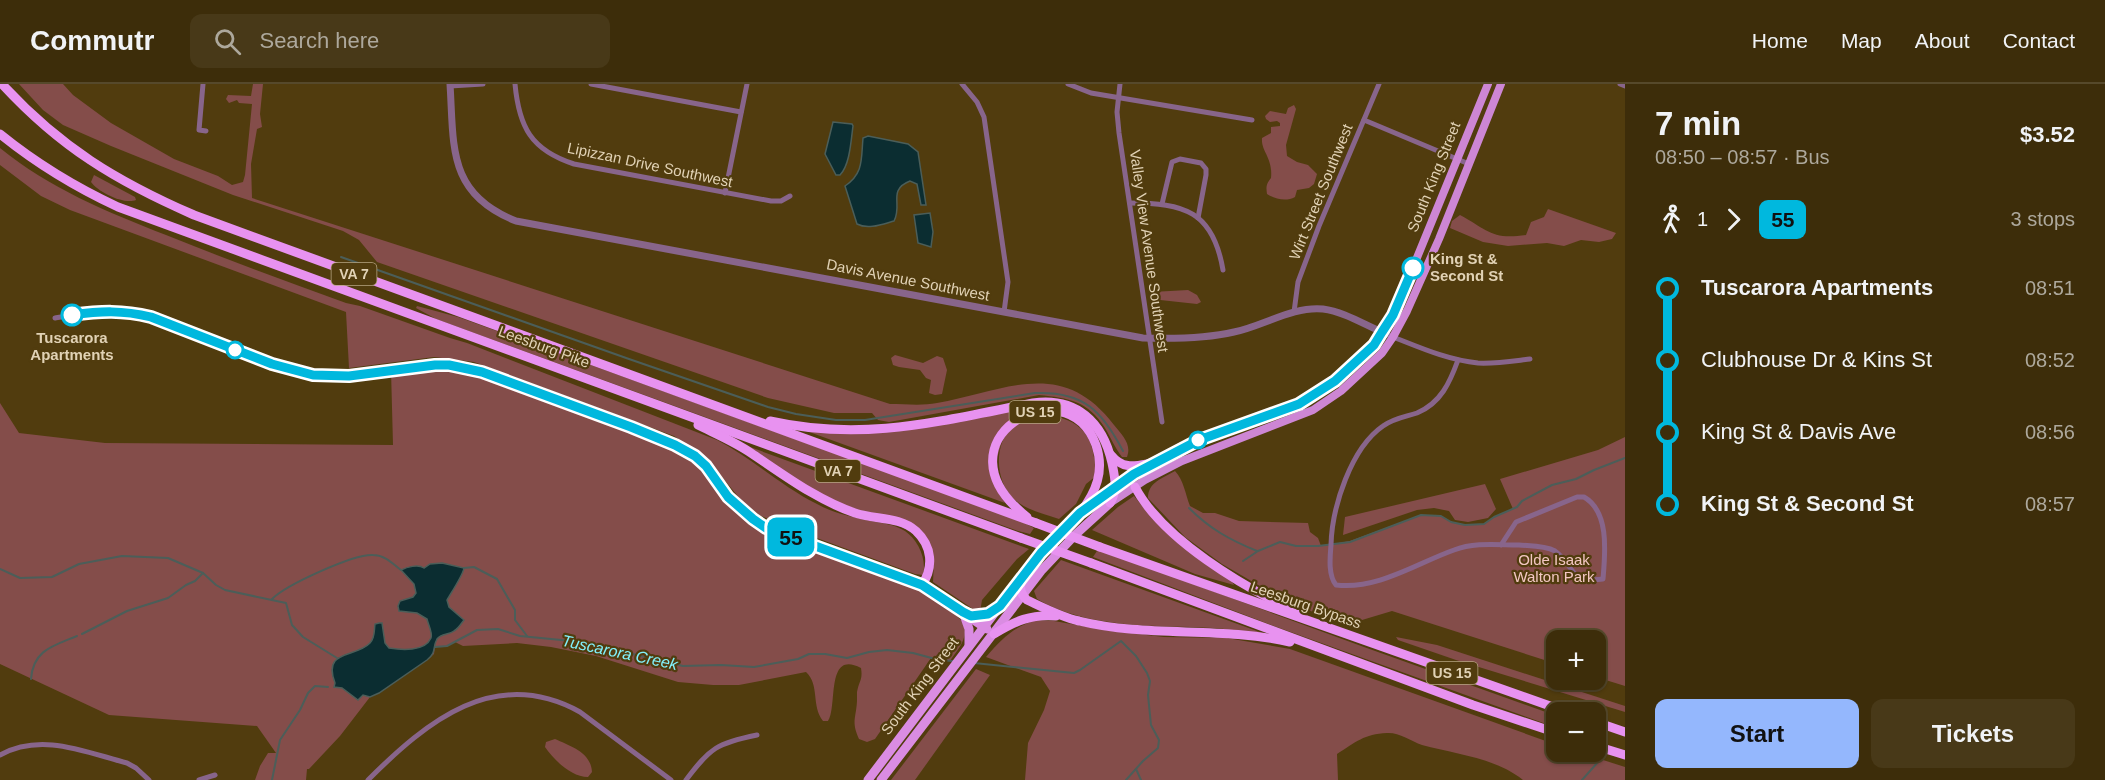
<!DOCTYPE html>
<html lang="en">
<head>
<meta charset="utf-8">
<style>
  :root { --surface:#3d2d0a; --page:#483918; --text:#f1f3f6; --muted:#ada89c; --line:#56492b; --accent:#94b7fd }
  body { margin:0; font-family:Helvetica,sans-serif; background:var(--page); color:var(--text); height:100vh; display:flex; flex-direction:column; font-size:22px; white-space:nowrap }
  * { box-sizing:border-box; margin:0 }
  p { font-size:20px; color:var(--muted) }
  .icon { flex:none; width:33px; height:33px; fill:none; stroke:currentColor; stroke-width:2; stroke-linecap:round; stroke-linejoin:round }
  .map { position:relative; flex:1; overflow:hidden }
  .details { display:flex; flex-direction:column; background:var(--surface); width:480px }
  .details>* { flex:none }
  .badge { padding:0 12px; border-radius:9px; font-size:21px; line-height:39px }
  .buttons { position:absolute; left:1546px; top:546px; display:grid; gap:12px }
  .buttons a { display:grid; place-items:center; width:60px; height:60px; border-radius:12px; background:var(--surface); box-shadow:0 2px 4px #0004,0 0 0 2px var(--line); font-size:30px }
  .map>.badge { position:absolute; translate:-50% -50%; box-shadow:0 0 0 3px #fff }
  .legs { display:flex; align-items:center; gap:9px; height:66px; padding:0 30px; font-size:20px }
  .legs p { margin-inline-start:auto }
  .overview { display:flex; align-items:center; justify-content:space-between; height:102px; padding:0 30px }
  h1 { font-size:33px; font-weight:600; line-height:45px }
  .cta { display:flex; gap:12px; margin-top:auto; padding:12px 30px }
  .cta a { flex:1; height:69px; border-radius:12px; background:var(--accent); color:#111; font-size:24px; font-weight:600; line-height:69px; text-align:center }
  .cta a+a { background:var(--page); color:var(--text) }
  ul { padding:0 30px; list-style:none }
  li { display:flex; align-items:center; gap:21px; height:72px; font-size:22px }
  li i { display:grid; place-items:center; width:9px; height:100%; margin:0 8px; background:currentColor }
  li i::after { content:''; width:15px; height:15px; margin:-8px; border:4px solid; border-radius:50%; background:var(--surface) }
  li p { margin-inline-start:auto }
  li:first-child i { background:linear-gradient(#0000 50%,currentColor 0) }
  li:last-child i { background:linear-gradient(currentColor 50%,#0000 0) }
  header { display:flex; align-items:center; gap:36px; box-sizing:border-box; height:84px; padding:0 30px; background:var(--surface); border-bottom:2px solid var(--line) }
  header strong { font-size:28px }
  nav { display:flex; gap:33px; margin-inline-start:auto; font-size:21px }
  .search { width:420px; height:54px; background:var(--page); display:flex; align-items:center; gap:15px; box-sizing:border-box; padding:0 21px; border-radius:12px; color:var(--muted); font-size:22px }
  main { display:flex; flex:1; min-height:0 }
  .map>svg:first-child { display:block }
  .green { fill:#844d4a }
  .water { fill:#0b2d31; stroke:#4b5e59; stroke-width:1.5 }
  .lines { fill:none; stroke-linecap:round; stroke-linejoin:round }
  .stream { stroke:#4b5e59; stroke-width:2 }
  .minor { stroke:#88658b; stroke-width:5 }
  .tertiary { stroke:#88658b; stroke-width:7 }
  .primary { stroke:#cd86d4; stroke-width:8 }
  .trunk { stroke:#da8ce2; stroke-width:9 }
  .motorway { stroke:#e892f0; stroke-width:9 }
  .motorway-bridge { stroke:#e892f0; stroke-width:9 }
  .line-1-casing { stroke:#fff; stroke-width:14 }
  .line-1 { stroke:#00b8de; stroke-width:9 }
  .stop-1-dot { fill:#fff; stroke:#00b8de; stroke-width:3 }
  .labels { text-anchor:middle; stroke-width:4.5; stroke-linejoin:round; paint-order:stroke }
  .shield { fill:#513c0e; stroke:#b6a583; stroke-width:1.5 }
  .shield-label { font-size:14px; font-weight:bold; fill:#e1d2b5 }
  .street-label { font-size:15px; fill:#e1d2b5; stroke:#513c0e }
  .stop-label { font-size:15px; font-weight:bold; fill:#e1d2b5; stroke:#513c0e; text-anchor:start }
  .park-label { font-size:15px; fill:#f3c7c3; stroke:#513c0e }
  .water-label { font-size:16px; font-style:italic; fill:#82f1fb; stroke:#513c0e }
</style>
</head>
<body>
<header>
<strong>Commutr</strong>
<div class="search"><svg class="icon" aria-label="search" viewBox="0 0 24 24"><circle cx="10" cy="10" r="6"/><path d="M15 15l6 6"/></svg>Search here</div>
<nav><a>Home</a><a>Map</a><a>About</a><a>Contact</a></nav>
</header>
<main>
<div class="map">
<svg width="1625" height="696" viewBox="0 0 1625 696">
  <rect width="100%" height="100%" fill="#513c0e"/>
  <g class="green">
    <path d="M19 0H63L73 11 111 39 174 75 218 92 232 101 243 98 245 91 252 20 239 19 237 16 229 19 226 15 228 11 251 12 253 0H263L260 30 262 43 257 45 251 80 252 114 890 320C905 320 922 322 937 319 1005 307 1062 272 1114 341 1122 351 1132 360 1127 373H1122C1115 364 1111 354 1105 344 1088 317 1069 314 1039 311L889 338 878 336 872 329H834L768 314 377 178 359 156 343 147 233 111 111 62 63 41 43 26Z"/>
    <path d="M1294 21 1296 25 1286 61 1287 72 1297 78 1308 81 1317 90 1314 100 1309 104 1297 106 1295 113C1286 118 1275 115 1267 110 1266 103 1266 100 1271 94 1273 73 1261 68 1262 54L1271 49V43L1280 42V39L1277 37 1270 38 1266 35 1265 32 1270 27 1286 30 1288 24Z"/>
    <path d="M0 64C49 104 107 128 166 151 225 175 286 197 346 219L360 222 450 254 467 259 717 356C752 374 781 402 817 420 833 429 852 433 870 437 881 439 894 440 905 447 918 456 927 475 923 491L915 490 784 442 759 431 741 416 707 375 674 352 474 278 434 273 349 284 346 228 70 126 41 112 0 81Z"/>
    <path d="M94 91 135 113 136 116C124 121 98 108 91 98Z"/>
    <path d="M1548 125 1616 149 1612 155 1599 158 1581 156 1564 162 1547 159 1508 162 1483 158 1450 144 1452 137 1460 131C1488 146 1491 156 1526 151L1531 138 1544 133Z"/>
    <polygon points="1188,206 1197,211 1201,218 1197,220 1151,215 1150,212 1152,208"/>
    <polygon points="417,222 458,233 1016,435 1034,444 1030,450 1018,447 436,235 416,224"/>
    <polygon points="895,271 923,279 937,272 943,274 947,286 942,310 935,311 929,309 931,296 926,294 920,286 899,283 893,281 891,274"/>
    <path d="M436 281 467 284 675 361 706 382 731 415 753 435 775 447 922 501 961 536C971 552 959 564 950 577L931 574 875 655 867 658 859 655C851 637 856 635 857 617 857 614 857 611 857 608 859 597 863 596 861 584 825 565 838 623 828 637H823C811 622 820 601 806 588L739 601H713L678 598 596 572 551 563 517 559 463 562 455 558 447 562 435 563 434 570 427 576 370 613 340 652 309 685H307L306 696H255L260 682 268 669H276L257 642 109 631 0 580V319L19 349 105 359 393 361 391 286Z"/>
    <polygon points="1017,326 1019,330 1007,340 992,391 999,410 1005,419 801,345 824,348"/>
    <path d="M1049 331C1088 338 1094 357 1096 392L1086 400 1076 420 1059 435C1044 430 1025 426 1013 414 995 397 993 358 1014 342 1025 334 1036 332 1049 331Z"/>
    <path d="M1625 353V602L1596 593V556H1557V580L1392 527 1362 536 1330 535 1284 516 1222 480 1185 453 1148 414C1148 398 1163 394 1175 387 1184 397 1185 409 1190 422L1203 429H1215L1239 437 1308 439 1310 448 1318 454 1321 462 1350 457 1421 431 1441 432 1451 438 1465 441 1484 440 1494 433 1513 425 1500 395 1598 366Z"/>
    <polygon points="750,363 1029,465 1017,475 982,516 980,528 976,527 933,498 934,477 927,454 866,428 829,416 789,391"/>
    <polygon points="1485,400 1496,425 1488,434 1468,438 1455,436 1449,427 1434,424 1417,426 1343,451 1345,433"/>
    <path d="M1134 412C1164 450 1192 469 1231 496L1234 501 1195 490 1092 446 1118 423Z"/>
    <polygon points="1097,467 1106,468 1364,563 1557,632 1557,644 1274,542 1093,473"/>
    <path d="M1061 476 1268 551C1250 549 1231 545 1213 544 1155 541 1088 545 1037 515L1034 507Z"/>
    <path d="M1034 537H1054L1111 547 1164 553 1227 554 1290 565 1557 661V668H1578L1625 683V696H1523C1496 674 1455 670 1422 661 1411 657 1398 648 1387 649 1364 650 1356 658 1337 670L1338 696H1025L1028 659 1044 626 1050 607 1041 593 986 573C1000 557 1013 543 1034 537Z"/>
    <polygon points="1396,553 1437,561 1625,622 1625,628 1456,576 1398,556"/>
    <polygon points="976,585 990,591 915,696 891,696"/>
    <path d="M555 655C570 662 591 668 592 688L588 693C571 693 554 676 545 663L546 658Z"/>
  </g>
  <g class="water">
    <path d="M833 38 852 40 853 42C851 56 850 81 840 91H836L825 70Z"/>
    <path d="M868 52 908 60 918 68 926 121H921L917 100 910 97C887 106 903 121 894 137 883 140 868 146 857 140L845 102C864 89 861 75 863 54Z"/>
    <polygon points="930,129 933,148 931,163 918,159 914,131"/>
    <path d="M442 479 464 484C463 491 451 509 447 516L449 523 464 536C461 540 458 545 454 547 449 551 441 549 437 555 432 564 437 568 427 576L379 609 370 613 363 611 358 616 342 604 334 603 335 599C322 565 356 574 370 559 375 554 374 547 375 540L379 539H382L385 559 389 564C401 566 425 568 431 554 433 549 428 540 427 535L417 529 399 527 398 522 400 517 413 513 416 509 414 500 401 486C407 483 418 480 424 484L430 480Z"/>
  </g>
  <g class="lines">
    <g class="stream">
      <path d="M341 173 629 275 768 323 796 330 836 336H865L1035 309C1084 307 1102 327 1123 367"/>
      <path d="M1189 424C1210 445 1230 456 1257 467"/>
      <polyline points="1243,477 1258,467 1280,458 1296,462 1318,462 1350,458 1421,431 1441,432 1451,438 1465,441 1484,440 1494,433 1517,423 1522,417 1552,401 1576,395 1594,386 1625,374"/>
      <polyline points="464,484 474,483 497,495 515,526 515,536 527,552"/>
      <polyline points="0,485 20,494 52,493 79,480 122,472 168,474 203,489 216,501 225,506 286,519 292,541 303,553 337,574"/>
      <path d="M272 515C286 501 353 470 373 471 385 471 393 480 401 486"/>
      <polyline points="82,550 127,527 168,514 186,501 195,497 203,489"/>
      <polyline points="435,563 447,562 477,546 498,545 520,552 582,558 683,582 721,581 754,583 798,575 809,570 825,570 847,574 869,568 887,566 913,569 939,576 953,577"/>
      <polyline points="974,579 1074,589 1080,586 1121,557 1136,572 1147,589 1150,597 1148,611 1151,641 1159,656 1158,664 1143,677 1126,696"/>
      <path d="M31 595C33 566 53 562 77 552"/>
      <polyline points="1136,685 1141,696"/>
      <polyline points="272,696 280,656 300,626 308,609 315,602 328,603"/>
      <polyline points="1582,696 1598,678"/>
    </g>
    <g class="minor">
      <polyline points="203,0 199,46 206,47"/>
      <path d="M515 0C519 43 531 66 574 80L771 117H781L790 112"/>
      <polyline points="591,0 741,28"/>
      <polyline points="962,0 977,18 984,33 1008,198 1004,228"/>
      <polyline points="1068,0 1091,9 1252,36"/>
      <polyline points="1120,0 1117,28 1119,49 1162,338"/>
      <polyline points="1620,0 1625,2"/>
      <polyline points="450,2 483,0"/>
      <polyline points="1364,36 1469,80"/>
      <polyline points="725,109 747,0"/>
      <path d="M1130 119C1184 119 1213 127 1223 186"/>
      <polyline points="1162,120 1172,78 1180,75 1201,79 1206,85 1206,91 1198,134"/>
      <polyline points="1294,228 1298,198 1319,142 1379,0"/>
      <path d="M55 234C91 228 114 224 151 233L271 280 313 291 349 292 435 281C484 281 541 310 587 327 618 338 671 354 696 374 709 384 717 399 728 412 738 425 753 435 766 444L922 501"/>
      <path d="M1393 253C1421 264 1448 276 1478 279 1495 280 1513 277 1530 275"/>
      <path d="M1458 276C1450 298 1441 319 1417 329 1405 333 1394 334 1383 342 1351 364 1332 423 1331 461 1330 473 1328 491 1336 501 1378 506 1417 479 1454 466 1475 458 1497 461 1519 461 1530 462 1544 461 1555 467 1566 474 1571 489 1582 497L1603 495C1605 470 1610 428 1584 413H1577L1516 438 1501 461"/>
      <path d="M0 671C41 648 85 668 127 679L136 684 149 696"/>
      <polyline points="199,696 215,691"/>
      <path d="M368 696C427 637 495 581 580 628L671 696"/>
      <path d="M686 696C710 664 717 659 757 651"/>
    </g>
    <path class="tertiary" d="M450 0C454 62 447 110 516 137L1143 254C1173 255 1204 255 1234 248 1263 242 1293 222 1323 225 1346 228 1366 242 1387 250"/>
    <g class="primary">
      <polyline points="1110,419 1145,396 1182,377 1313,326 1341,307 1382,269 1393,253 1407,227 1439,155 1501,0"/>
      <path d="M1083 427C1115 403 1147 379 1183 362 1221 345 1262 337 1300 319 1331 304 1364 278 1383 248 1392 234 1398 218 1405 203L1488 0"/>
    </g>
    <g class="trunk">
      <polyline points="922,501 987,545"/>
      <polyline points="963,528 969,545 969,562"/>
      <polyline points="968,530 982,531 997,524"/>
      <polyline points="868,696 1024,490 1055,453 1080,429"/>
      <polyline points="881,696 1041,487 1075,451 1110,419"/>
    </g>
    <g class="motorway">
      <path d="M2 0C60 63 116 97 194 131L1036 439"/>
      <path d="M0 50C37 80 75 103 118 123L1021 454"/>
      <path d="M770 337C864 358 940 337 1033 319 1076 313 1103 338 1112 379 1115 394 1118 406 1110 419"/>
      <path d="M698 341C716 350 735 358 751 369 784 391 817 416 855 429 875 436 899 432 916 447 932 462 934 483 922 501"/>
      <path d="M1111 371C1123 386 1135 382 1152 379"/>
      <path d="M1135 403C1163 456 1244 503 1298 529"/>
      <path d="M1027 433C930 357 1066 280 1096 361 1105 387 1096 408 1080 429"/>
      <polyline points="1100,463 1567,628"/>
      <polyline points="1091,479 1473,621 1557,649"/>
      <path d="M1024 490C1020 500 1018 508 1027 516 1044 524 1061 533 1079 537 1148 554 1220 542 1290 558"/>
      <path d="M994 550C1015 537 1031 530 1056 532"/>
      <polyline points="1596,638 1625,648"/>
      <polyline points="1596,662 1625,671"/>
    </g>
    <g class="motorway-bridge">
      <polyline points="1036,439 1100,463"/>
      <polyline points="1021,454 1091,479"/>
    </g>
  </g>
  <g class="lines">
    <g class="line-1-casing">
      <path id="line-1" d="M72 231C101 227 122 226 151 233L272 280 313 291 349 292 435 281H449L482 288 631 343 675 361 695 372 706 382 728 413 753 435 766 444 922 501 963 528 971 532 988 530 1000 522 1041 469 1080 429 1134 390 1199 356 1299 320 1335 297 1374 261 1382 248 1393 231 1413 184"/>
    </g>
    <use href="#line-1" class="line-1"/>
  </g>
  <g class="stop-1-dot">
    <circle cx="1413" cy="184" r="10"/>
    <circle cx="72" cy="231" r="10"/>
    <circle cx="235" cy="266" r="8"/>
    <circle cx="1198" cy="356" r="8"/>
  </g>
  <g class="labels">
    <g class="shield">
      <rect x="331.5" y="179" width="45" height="22" rx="4.5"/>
      <rect x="1009.5" y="317" width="51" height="22" rx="4.5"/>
      <rect x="815.5" y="376" width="45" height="22" rx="4.5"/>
      <rect x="1426.5" y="578" width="51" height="22" rx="4.5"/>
    </g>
    <g class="shield-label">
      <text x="354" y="195">VA 7</text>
      <text x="1035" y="333">US 15</text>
      <text x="838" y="392">VA 7</text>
      <text x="1452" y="594">US 15</text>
    </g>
    <g class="street-label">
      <text transform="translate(650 81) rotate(12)" y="5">Lipizzan Drive Southwest</text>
      <text transform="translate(1434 93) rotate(-68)" y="5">South King Street</text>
      <text transform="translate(1321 108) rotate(-68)" y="5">Wirt Street Southwest</text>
      <text transform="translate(1149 167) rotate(82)" y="5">Valley View Avenue Southwest</text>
      <text transform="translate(908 196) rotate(11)" y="5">Davis Avenue Southwest</text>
      <text transform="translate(544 263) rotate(20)" y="5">Leesburg Pike</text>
      <text transform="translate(1306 521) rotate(19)" y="5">Leesburg Bypass</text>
      <text transform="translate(920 602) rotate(-53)" y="5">South King Street</text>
    </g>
    <g class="stop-label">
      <text x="1430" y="180">King St &amp;<tspan x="1430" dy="17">Second St</tspan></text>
      <text x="72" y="259" text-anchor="middle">Tuscarora<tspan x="72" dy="17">Apartments</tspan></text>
    </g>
    <g class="park-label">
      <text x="1554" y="481">Olde Isaak<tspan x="1554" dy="17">Walton Park</tspan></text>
    </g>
    <g class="water-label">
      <text transform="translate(620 568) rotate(12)" y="6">Tuscarora Creek</text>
    </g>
  </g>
</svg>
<div class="buttons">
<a>+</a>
<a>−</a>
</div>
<b class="badge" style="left:791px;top:453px;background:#00b8de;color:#111">55</b>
</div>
<section class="details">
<div class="overview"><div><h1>7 min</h1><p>08:50 – 08:57 · Bus</p></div><b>$3.52</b></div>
<div class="legs"><svg class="icon" aria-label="walk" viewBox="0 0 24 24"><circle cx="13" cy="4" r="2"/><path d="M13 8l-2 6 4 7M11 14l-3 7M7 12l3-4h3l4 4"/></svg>1<svg class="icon" aria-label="forward" viewBox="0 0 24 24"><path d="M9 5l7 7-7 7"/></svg><b class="badge" style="background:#00b8de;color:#111">55</b><p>3 stops</p></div>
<ul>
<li><i style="color:#00b8de"></i><b>Tuscarora Apartments</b><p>08:51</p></li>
<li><i style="color:#00b8de"></i><span>Clubhouse Dr &amp; Kins St</span><p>08:52</p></li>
<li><i style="color:#00b8de"></i><span>King St &amp; Davis Ave</span><p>08:56</p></li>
<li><i style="color:#00b8de"></i><b>King St &amp; Second St</b><p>08:57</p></li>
</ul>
<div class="cta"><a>Start</a><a>Tickets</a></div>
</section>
</main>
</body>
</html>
